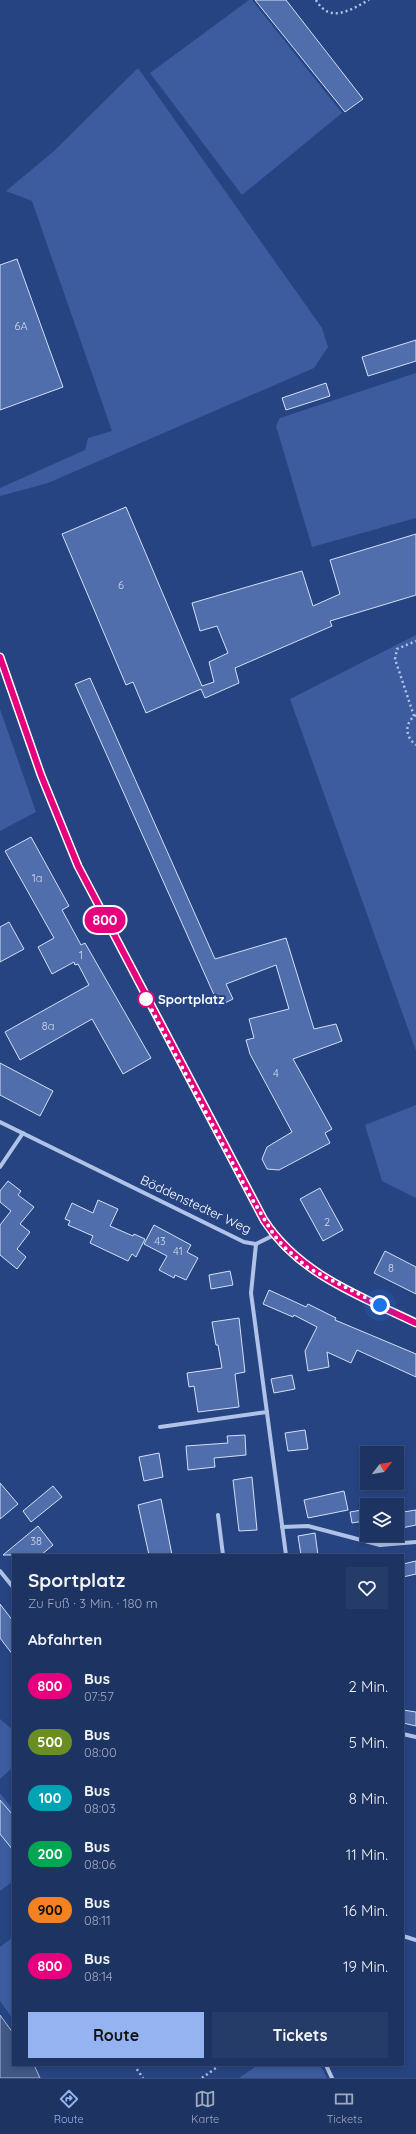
<!DOCTYPE html>
<html lang="de">
<head>
<meta charset="utf-8">
<style>
  :root { --surface:#1d3362; --page:#253b68; --text:#f1f3f6; --muted:#a0aabe; --line:#3b4e77; --accent:#95b2f1 }
  body { margin:0; font-family:Quicksand,sans-serif; background:var(--page); color:var(--text); height:100vh; display:flex; flex-direction:column; font-size:15px; white-space:nowrap }
  * { box-sizing:border-box; margin:0 }
  p { font-size:13px; color:var(--muted) }
  .icon { flex:none; width:22px; height:22px; fill:none; stroke:currentColor; stroke-width:2; stroke-linecap:round; stroke-linejoin:round }
  .map { position:relative; flex:1; overflow:hidden }
  .panel { position:absolute; left:12px; top:1554px; width:392px; height:512px; display:flex; flex-direction:column; background:var(--surface); border-radius:0px; box-shadow:0 2px 6px #0003,0 0 0 1px var(--line) }
  .panel>* { flex:none }
  .badge { padding:0 8px; border-radius:13px; font-size:14px; line-height:26px }
  .needle { width:26px; rotate:59deg }
  .controls { position:absolute; left:360px; top:1446px; display:grid; gap:8px }
  .controls a { display:grid; place-items:center; width:44px; height:44px; border-radius:0px; background:var(--surface); box-shadow:0 2px 6px #0003,0 0 0 1px var(--line); font-size:20px }
  .you { position:absolute; width:20px; height:20px; margin:-10px; border:3px solid #fff; border-radius:50%; background:#1a73e8; box-shadow:0 0 0 6px #1a73e833 }
  .map>.badge { position:absolute; translate:-50% -50%; box-shadow:0 0 0 2px #fff }
  h2 { padding:0 16px; font-size:15px; line-height:36px }
  .round { display:grid; place-items:center; flex:none; width:42px; height:42px; border-radius:0px; background:var(--page) }
  .summary { display:flex; align-items:center; justify-content:space-between; height:68px; padding:0 16px }
  h1 { font-size:19px; font-weight:700; line-height:30px }
  .button { display:flex; gap:8px; margin-top:auto; padding:8px 16px }
  .button a { flex:1; height:46px; border-radius:0px; background:var(--accent); color:#111; font-size:16px; font-weight:700; line-height:46px; text-align:center }
  .button a+a { background:var(--page); color:var(--text) }
  ul { padding:0; list-style:none }
  li { display:flex; align-items:center; gap:12px; height:56px; padding:0 16px }
  li div { flex:1 }
  li b { display:block; font-size:15px }
  li em { font-style:normal }
  li .badge { min-width:44px; font-weight:700; text-align:center }
  .dock { display:flex; justify-content:space-around; align-items:center; height:56px; border-top:1px solid var(--line); background:var(--surface); font-size:11px; color:var(--muted) }
  .dock a { display:grid; justify-items:center; gap:2px }
  .dock .on { color:var(--accent) }
  .map>svg:first-child { display:block }
  .green { fill:#3c5c9f }
  .water { fill:#415784; stroke:#a4bce7 }
  .building { fill:#506eab; stroke:#d3dff5 }
  .lines { fill:none; stroke-linecap:round; stroke-linejoin:round }
  .path { stroke:#b0c2e7; stroke-width:2.5; stroke-dasharray:2 3; stroke-linecap:butt }
  .street { stroke:#b0c2e7; stroke-width:4 }
  .secondary { stroke:#d9e2f6; stroke-width:8 }
  .line-casing { stroke:#fff; stroke-width:9 }
  .line { stroke:#e6007e; stroke-width:6 }
  .walk { stroke:#fff; stroke-width:4; stroke-dasharray:0 7.2 }
  .stop-dot { fill:#fff; stroke:#e6007e; stroke-width:2 }
  .labels { text-anchor:middle; stroke-width:4; stroke-linejoin:round; paint-order:stroke }
  .number-label { font-size:11px; fill:#d3dbea }
  .stop-label { font-size:13px; font-weight:bold; fill:#fff; stroke:#274482; text-anchor:start }
  .street-label { font-size:13px; fill:#fff; stroke:#274482 }
</style>
</head>
<body>
<div class="map">
<svg width="416" height="2078" viewBox="0 0 416 2078">
  <rect width="100%" height="100%" fill="#274482"/>
  <g class="green">
    <polygon points="249,0 252,0 342,113 242,195 150,73"/>
    <polygon points="138,68 322,328 328,347 314,368 48,483 0,496 0,488 85,450 88,438 112,431 32,201 6,191 54,151"/>
    <polygon points="416,373 416,518 312,547 276,426 280,418"/>
    <polygon points="416,635 416,1051 290,699"/>
    <polygon points="0,709 36,812 0,831"/>
    <polygon points="416,1105 416,1198 382,1181 365,1125"/>
    <polygon points="0,1719 13,1730 13,1767 0,1779"/>
    <polygon points="0,1793 13,1810 13,1881 0,1891"/>
    <polygon points="13,1937 13,2019 0,2001 0,1947"/>
    <polygon points="258,2065 320,2065 327,2078 239,2078"/>
  </g>
  <polygon class="water" points="0,2015 13,2033 13,2065 34,2065 40,2078 0,2078"/>
  <g class="building">
    <polygon points="255,0 286,0 363,99 345,112"/>
    <polygon points="17,259 63,387 0,410 0,265"/>
    <polygon points="416,340 416,361 368,376 362,357"/>
    <polygon points="326,383 330,396 286,410 282,398"/>
    <polygon points="126,507 202,686 214,682 209,662 228,653 217,626 200,631 192,603 302,571 313,606 340,594 330,560 416,534 416,595 330,621 332,626 235,668 239,683 205,698 201,689 146,713 133,682 126,685 62,534"/>
    <polygon points="90,678 215,959 286,938 314,1029 336,1024 342,1041 293,1059 332,1129 325,1133 330,1143 279,1170 267,1169 262,1159 267,1147 292,1132 250,1054 246,1040 254,1038 249,1019 289,1009 276,965 226,984 233,999 219,1006 75,684"/>
    <polygon points="31,837 69,906 62,910 81,945 85,943 151,1058 123,1074 92,1019 20,1060 5,1032 89,985 78,964 75,965 74,962 52,974 38,947 54,938 5,851"/>
    <polygon points="9,922 24,949 0,962 0,927"/>
    <polygon points="0,1063 53,1091 40,1116 0,1095"/>
    <polygon points="8,1181 21,1191 18,1195 34,1207 20,1224 30,1232 17,1249 26,1257 17,1269 0,1255 0,1225 11,1211 0,1202 0,1191"/>
    <polygon points="320,1188 343,1230 323,1241 300,1199"/>
    <polygon points="98,1200 118,1209 110,1226 133,1236 134,1234 145,1239 136,1257 132,1254 128,1261 90,1243 93,1236 68,1225 70,1221 65,1219 72,1203 93,1213"/>
    <polygon points="154,1225 191,1245 187,1252 198,1258 186,1280 175,1275 174,1278 159,1270 167,1256 144,1244"/>
    <polygon points="385,1251 416,1267 416,1294 374,1273"/>
    <polygon points="230,1271 233,1285 211,1289 209,1275"/>
    <polygon points="269,1290 306,1307 308,1304 336,1318 335,1320 416,1354 416,1377 357,1350 351,1363 327,1352 329,1367 308,1371 305,1351 317,1327 294,1315 293,1317 263,1304"/>
    <polygon points="239,1318 245,1372 235,1374 239,1407 198,1412 194,1386 189,1387 187,1373 222,1368 218,1345 216,1345 212,1322"/>
    <polygon points="292,1375 295,1389 274,1393 271,1379"/>
    <polygon points="305,1430 308,1449 288,1451 285,1433"/>
    <polygon points="245,1435 246,1455 214,1458 215,1467 188,1470 186,1446 228,1443 227,1436"/>
    <polygon points="159,1453 163,1477 144,1481 139,1457"/>
    <polygon points="252,1477 257,1530 239,1531 233,1480"/>
    <polygon points="0,1483 18,1504 0,1519"/>
    <polygon points="53,1486 62,1497 31,1522 23,1511"/>
    <polygon points="344,1491 348,1510 308,1518 304,1500"/>
    <polygon points="161,1499 172,1555 149,1555 138,1505"/>
    <polygon points="362,1510 364,1521 352,1523 350,1512"/>
    <polygon points="416,1510 416,1525 397,1529 397,1513"/>
    <polygon points="38,1526 53,1545 41,1555 3,1555"/>
    <polygon points="315,1533 318,1555 301,1555 298,1536"/>
    <polygon points="416,1561 416,1574 403,1577 403,1564"/>
    <polygon points="0,1604 13,1621 13,1655 0,1638"/>
    <polygon points="403,1710 416,1712 416,1726 403,1723"/>
    <polygon points="0,1800 13,1815 13,1850 0,1834"/>
  </g>
  <g class="lines">
    <g class="path">
      <path d="M316 0C330 24 350 10 369 0"/>
      <path d="M416 715C404 723 405 737 416 745"/>
      <polyline points="414,716 395,659 397,649 416,641"/>
      <polyline points="134,2065 143,2078"/>
      <polyline points="202,2078 220,2065"/>
    </g>
    <g class="street">
      <polyline points="0,1122 244,1242 256,1244 274,1235"/>
      <polyline points="0,1167 23,1133"/>
      <polyline points="256,1244 251,1293 286,1555"/>
      <polyline points="160,1427 267,1412"/>
      <polyline points="218,1515 223,1555"/>
      <polyline points="282,1527 308,1526 380,1545 416,1542"/>
      <polyline points="0,1571 13,1587"/>
      <polyline points="403,1734 416,1737"/>
      <polyline points="403,1936 416,1940"/>
      <polyline points="326,2065 332,2078"/>
    </g>
    <path class="secondary" d="M0 657 41 775 78 866 264 1220C298 1274 360 1296 416 1323"/>
  </g>
  <g class="lines">
    <g class="line-casing">
      <path id="line" d="M0 657 41 775 78 866 264 1220C299 1274 360 1296 416 1323"/>
    </g>
    <use href="#line" class="line"/>
    <polyline class="walk" points="146,999 144,995 249,1194 274,1235 284,1247 308,1268 380,1305"/>
  </g>
  <circle class="stop-dot" cx="146" cy="999" r="8"/>
  <g class="labels">
    <g class="number-label">
      <text x="21" y="330">6A</text>
      <text x="121" y="589">6</text>
      <text x="37" y="882">1a</text>
      <text x="81" y="959">1</text>
      <text x="48" y="1030">8a</text>
      <text x="276" y="1077">4</text>
      <text x="327" y="1226">2</text>
      <text x="160" y="1245">43</text>
      <text x="178" y="1255">41</text>
      <text x="391" y="1272">8</text>
      <text x="36" y="1545">38</text>
    </g>
    <g class="stop-label">
      <text x="158" y="1004">Sportplatz</text>
    </g>
    <g class="street-label">
      <text transform="translate(196 1204) rotate(25)" y="5">Böddenstedter Weg</text>
    </g>
  </g>
</svg>
<div class="controls">
<a><svg class="needle" viewBox="-14 -14 28 28"><path d="M0-13l5 13h-10z" fill="#e53935"/><path d="M0 13l5-13h-10z" fill="#a0aabe"/></svg></a>
<a><svg class="icon" aria-label="layers" viewBox="0 0 24 24"><path d="M12 4l9 5-9 5-9-5zM3 14l9 5 9-5"/></svg></a>
</div>
<div class="you" style="left:380px;top:1305px"></div>
<b class="badge" style="left:105px;top:920px;background:#e6007e;color:#fff">800</b>
<section class="panel">
<div class="summary"><div><h1>Sportplatz</h1><p>Zu Fuß · 3 Min. · 180 m</p></div><a class="round"><svg class="icon" aria-label="heart" viewBox="0 0 24 24"><path d="M12 20l-8-8c-3-5 5-10 8-4 3-6 11-1 8 4z"/></svg></a></div>
<h2>Abfahrten</h2>
<ul>
<li><span class="badge" style="background:#e6007e;color:#fff">800</span><div><b>Bus</b><p>07:57</p></div><em>2 Min.</em></li>
<li><span class="badge" style="background:#6b8e23;color:#fff">500</span><div><b>Bus</b><p>08:00</p></div><em>5 Min.</em></li>
<li><span class="badge" style="background:#00a3b4;color:#fff">100</span><div><b>Bus</b><p>08:03</p></div><em>8 Min.</em></li>
<li><span class="badge" style="background:#00a651;color:#fff">200</span><div><b>Bus</b><p>08:06</p></div><em>11 Min.</em></li>
<li><span class="badge" style="background:#f58220;color:#111">900</span><div><b>Bus</b><p>08:11</p></div><em>16 Min.</em></li>
<li><span class="badge" style="background:#e6007e;color:#fff">800</span><div><b>Bus</b><p>08:14</p></div><em>19 Min.</em></li>
</ul>
<div class="button"><a>Route</a><a>Tickets</a></div>
</section>
</div>
<nav class="dock">
<a class="on"><svg class="icon" aria-label="directions" viewBox="0 0 24 24"><path d="M12 3l9 9-9 9-9-9zM9 14v-3h6M13 9l2 2-2 2"/></svg>Route</a>
<a><svg class="icon" aria-label="map" viewBox="0 0 24 24"><path d="M3 6l6-2 6 2 6-2v14l-6 2-6-2-6 2zM9 4v14M15 6v14"/></svg>Karte</a>
<a><svg class="icon" aria-label="tickets" viewBox="0 0 24 24"><path d="M3 7h18v10H3zM15 7v10"/></svg>Tickets</a>
</nav>
</body>
</html>
